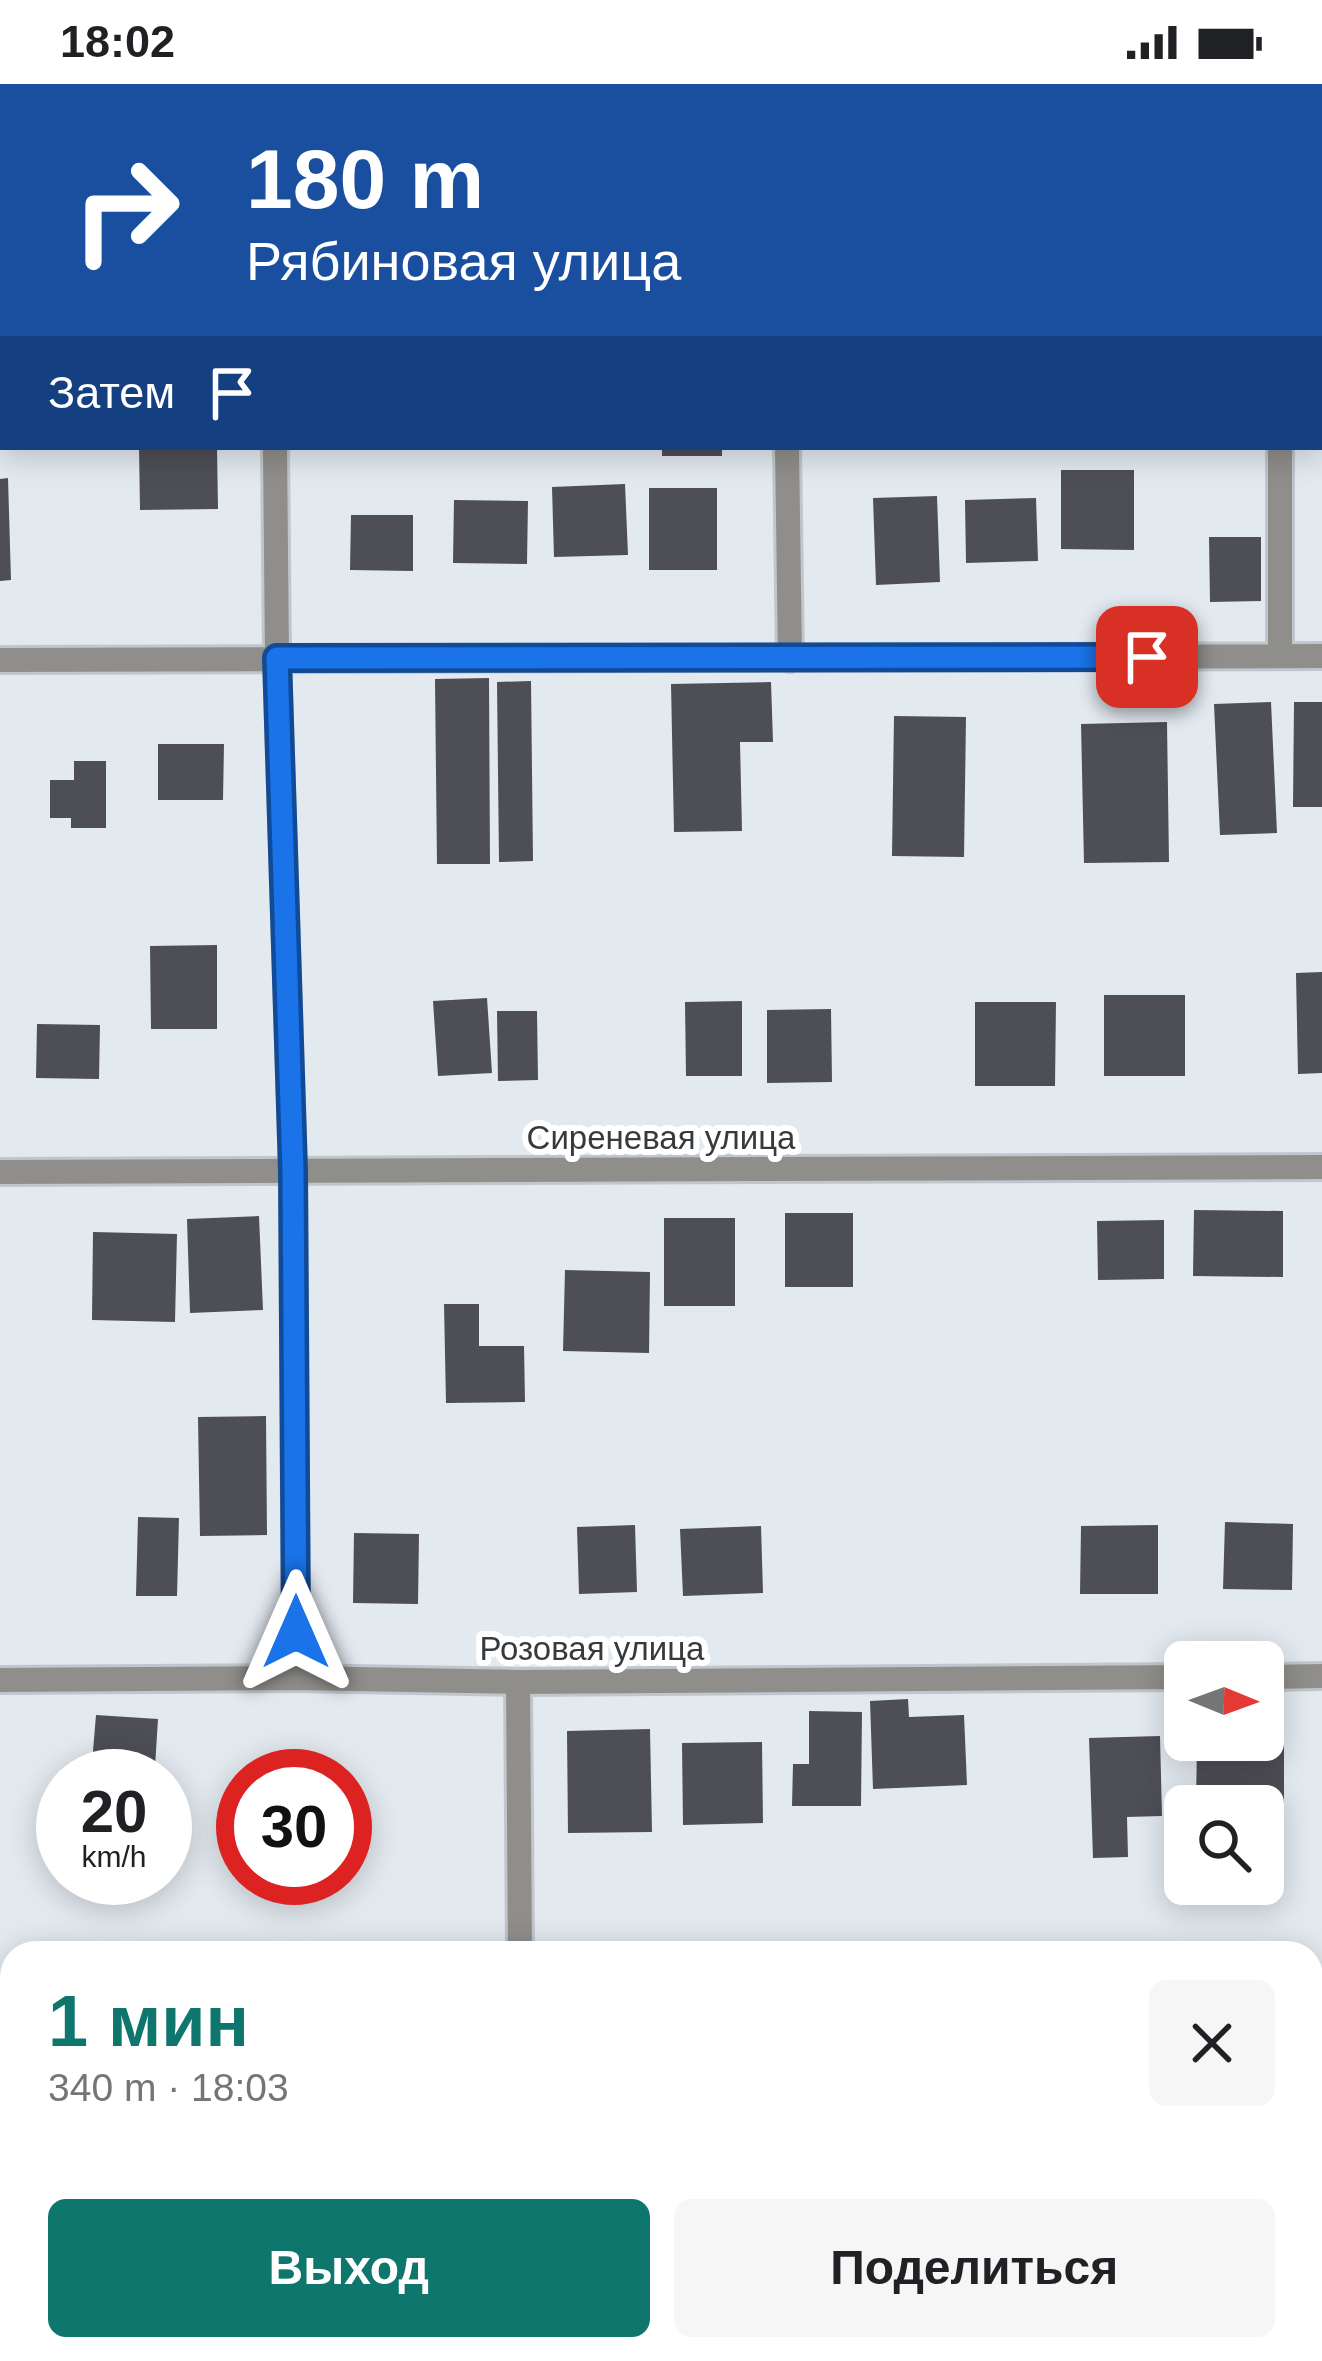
<!DOCTYPE html>
<html lang="ru">
<meta charset="utf-8">
<style>
:root{--surface:#fff;--page:#f6f6f6;--text:#202124;--muted:#757577;--accent:#0f766e}
body{margin:0;font-family:Arial,sans-serif;background:var(--page);color:var(--text);height:100vh;display:flex;flex-direction:column;font-size:45px;white-space:nowrap}
*{box-sizing:border-box;margin:0}
p{font-size:39px;color:var(--muted)}
.icon{flex:none;width:66px;height:66px;fill:none;stroke:currentColor;stroke-width:2;stroke-linecap:round;stroke-linejoin:round}
.map{position:relative;flex:1;overflow:hidden}
.details{position:absolute;left:0px;top:1857px;width:1323px;height:420px;display:flex;flex-direction:column;background:var(--surface);border-radius:36px 36px 0 0;box-shadow:0 6px 30px #0003}
.details>*{flex:none}
.guide{position:absolute;left:0px;top:0px;width:1323px;height:366px;box-shadow:0 6px 30px #0003;background:#1a4fa0;color:#fff;overflow:hidden}
.needle{width:78px;rotate:91deg}
.buttons{position:absolute;left:1164px;top:1557px;display:grid;gap:24px}
.buttons a{display:grid;place-items:center;width:120px;height:120px;border-radius:18px;background:var(--surface);box-shadow:0 6px 30px #0003;font-size:60px}
.speed{position:absolute;left:36px;top:1665px;display:flex;gap:24px;font-size:60px;font-weight:700;text-align:center}
.speed>*{display:grid;place-content:center;width:156px;height:156px;border-radius:50%;background:var(--surface);box-shadow:0 6px 30px #0003;line-height:1}
.speed small{font-size:30px;font-weight:400}
.speed .limit{border:18px solid #d22;background:#fff;color:#111}
.pin{position:absolute;display:grid;place-items:center;width:102px;height:102px;color:#fff;margin:-51px;border-radius:24px;box-shadow:0 6px 18px #0006}
.me{position:absolute;width:132px;margin:-66px;rotate:0deg;stroke-linejoin:round;filter:drop-shadow(0 0 9px #0008)}
.turn{display:flex;align-items:center;gap:42px;height:252px;padding:0 48px;font-size:54px}
.turn .icon{width:156px;height:156px;stroke-width:2.5}
.turn b{display:block;font-size:84px;line-height:102px}
.then{display:flex;align-items:center;height:114px;padding:0 48px;background:#0003;gap:24px;font-size:45px}
.round{display:grid;place-items:center;flex:none;width:126px;height:126px;border-radius:18px;background:var(--page)}
.head{display:flex;align-items:center;justify-content:space-between;height:204px;padding:0 48px}
h1{font-size:72px;font-weight:800;line-height:90px;color:var(--accent)}
.action{display:flex;gap:24px;margin-top:auto;padding:24px 48px}
.action a{flex:1;height:138px;border-radius:18px;background:var(--accent);color:#fff;font-size:48px;font-weight:800;line-height:138px;text-align:center}
.action a+a{background:var(--page);color:var(--text)}
.status{display:flex;justify-content:space-between;align-items:center;height:84px;padding:0 60px;background:var(--surface);direction:ltr}
.status svg{height:33px;fill:currentColor}
.map>svg:first-child{display:block}
.building{fill:#4e4e55}
.lines{fill:none;stroke-linecap:round;stroke-linejoin:round}
.minor-casing{stroke:#c0c6cb;stroke-width:30}
.minor{stroke:#8f8e8b;stroke-width:24}
.route-casing{stroke:#114b97;stroke-width:30}
.route{stroke:#1a73e8;stroke-width:21}
.labels{text-anchor:middle;stroke-width:12;stroke-linejoin:round;paint-order:stroke}
.street-label{font-size:33px;fill:#373a3c;stroke:#fff}
</style>
<div class="status"><b>18:02</b><svg viewBox="0 0 49 12"><path d="M0 12V9h3v3zM5 12V6h3v6zM10 12V3h3v9zM15 12V0h3v12zM26 1h20v11H26zM47 4h2v5h-2z"/></svg></div>
<div class="map">
<svg width="1322" height="2277" viewBox="0 0 1322 2277">
<rect width="100%" height="100%" fill="#e2e9ef"/>
<!-- building -->
<path class="building" d="M139,363H217L218,425L140,426Z
M662,363H722V372H662Z
M1061,386H1134V466L1061,465Z
M8,394L11,496L0,497V395Z
M625,400L628,471L554,473L552,403Z
M649,404H717V486H649Z
M937,412L940,498L876,501L873,414Z
M1036,414L1038,477L966,479L965,416Z
M454,416L528,417L527,480L453,479Z
M351,431H413V487L350,486Z
M1209,453H1261V517L1210,518Z
M489,594L490,780H437L435,595Z
M531,597L533,777L499,778L497,598Z
M771,598L773,658H740L742,747L674,748L671,600Z
M1271,618L1277,749L1220,751L1214,620Z
M1294,618H1322V723H1293Z
M894,632L966,633L964,773L892,772Z
M1167,638L1169,778L1084,779L1081,640Z
M158,660H224L223,716H158Z
M74,677H106V744H71V734H50V696H74Z
M217,861V945H151L150,862Z
M1322,888V989L1298,990L1296,889Z
M1104,911H1185V992H1104Z
M487,914L492,989L438,992L433,917Z
M742,917V992H686L685,918Z
M975,918H1056L1055,1002H975Z
M831,925L832,998L767,999V926Z
M497,927H537L538,996L498,997Z
M37,940L100,941L99,995L36,994Z
M1194,1126L1283,1127V1193L1193,1192Z
M785,1129H853V1203H785Z
M259,1132L263,1226L190,1229L187,1135Z
M664,1134H735V1222H664Z
M1164,1136V1195L1098,1196L1097,1137Z
M93,1148L177,1150L175,1238L92,1236Z
M565,1186L650,1188L649,1269L563,1267Z
M444,1220H479V1262H524L525,1318L446,1319Z
M266,1332L267,1451L200,1452L198,1333Z
M138,1433L179,1434L177,1512H136Z
M1225,1438L1293,1440L1292,1506L1223,1505Z
M635,1441L637,1508L579,1510L577,1443Z
M1158,1441V1510H1080L1081,1442Z
M761,1442L763,1509L683,1512L680,1445Z
M354,1449L419,1450L418,1520L353,1519Z
M908,1615L909,1633L964,1631L967,1701L873,1705L870,1617Z
M809,1627L862,1628L861,1722H792L793,1680H809Z
M96,1631L158,1635L155,1683L92,1679Z
M1263,1635H1284V1722H1196L1197,1656H1263Z
M650,1645L652,1748L568,1749L567,1647Z
M1160,1652L1162,1732L1127,1733L1128,1773L1093,1774L1089,1654Z
M762,1658L763,1739L683,1741L682,1659Z
M1311,1935H1322V2022H1313Z
M0,2247H12V2265H69L68,2277H0Z"/>
<g class="lines">
<defs>
<path id="minor" d="M273,0V3
M783,0V3
M1280,0V3
M275,363L277,574L293,1087L296,1594
M787,363L790,575
M1280,363V572
M0,576L1322,572
M0,1088L1322,1083
M1263,1593L1322,1592
M0,1596L296,1594L518,1598L1185,1593
M518,1598L520,1869
M1311,2099H1322
M0,2106H12
M521,2277V2265"/>
</defs>
<!-- minor casing -->
<use href="#minor" class="minor-casing"/>
<!-- minor -->
<use href="#minor" class="minor"/>
</g>
<g class="lines">
<defs>
<path id="route" d="M296,1548L293,1087L277,574L1147,573"/>
</defs>
<!-- route casing -->
<use href="#route" class="route-casing"/>
<!-- route -->
<use href="#route" class="route"/>
</g>
<g class="labels">
<!-- street labels -->
<g class="street-label">
<text x="661" y="1065">Сиреневая улица</text>
<text x="592" y="1576">Розовая улица</text>
</g>
</g>
</svg>
<div class="buttons">
<a><svg class="needle" viewBox="-14 -14 28 28"><path d="M0-13l5 13h-10z" fill="#e53935"/><path d="M0 13l5-13h-10z" fill="#757577"/></svg></a>
<a><svg class="icon" aria-label="search" viewBox="0 0 24 24"><circle cx="10" cy="10" r="6"/><path d="M15 15l6 6"/></svg></a>
</div>
<div class="speed"><div>20<small>km/h</small></div><div class="limit">30</div></div>
<div class="pin" style="left:1147px;top:573px;background:#d93025"><svg class="icon" aria-label="arrive" viewBox="0 0 24 24"><path d="M6 21V4h12l-3 4 3 4H6"/></svg></div>
<svg class="me" style="left:296px;top:1548px" viewBox="-20 -20 40 40"><path d="M0-17L14 15 0 8-14 15z" fill="#1a73e8" stroke="#fff" stroke-width="4"/></svg>
<div class="guide">
<div class="turn"><svg class="icon" aria-label="right" viewBox="0 0 24 24"><path d="M7 20v-9h11M14 6l5 5-5 5"/></svg><div><b>180 m</b>Рябиновая улица</div></div>
<div class="then">Затем<svg class="icon" aria-label="arrive" viewBox="0 0 24 24"><path d="M6 21V4h12l-3 4 3 4H6"/></svg></div>
</div>
<section class="details">
<div class="head"><div><h1>1 мин</h1><p>340 m · 18:03</p></div><a class="round"><svg class="icon" aria-label="close" viewBox="0 0 24 24"><path d="M6 6l12 12M18 6L6 18"/></svg></a></div>
<div class="action"><a>Выход</a><a>Поделиться</a></div>
</section>
</div>
